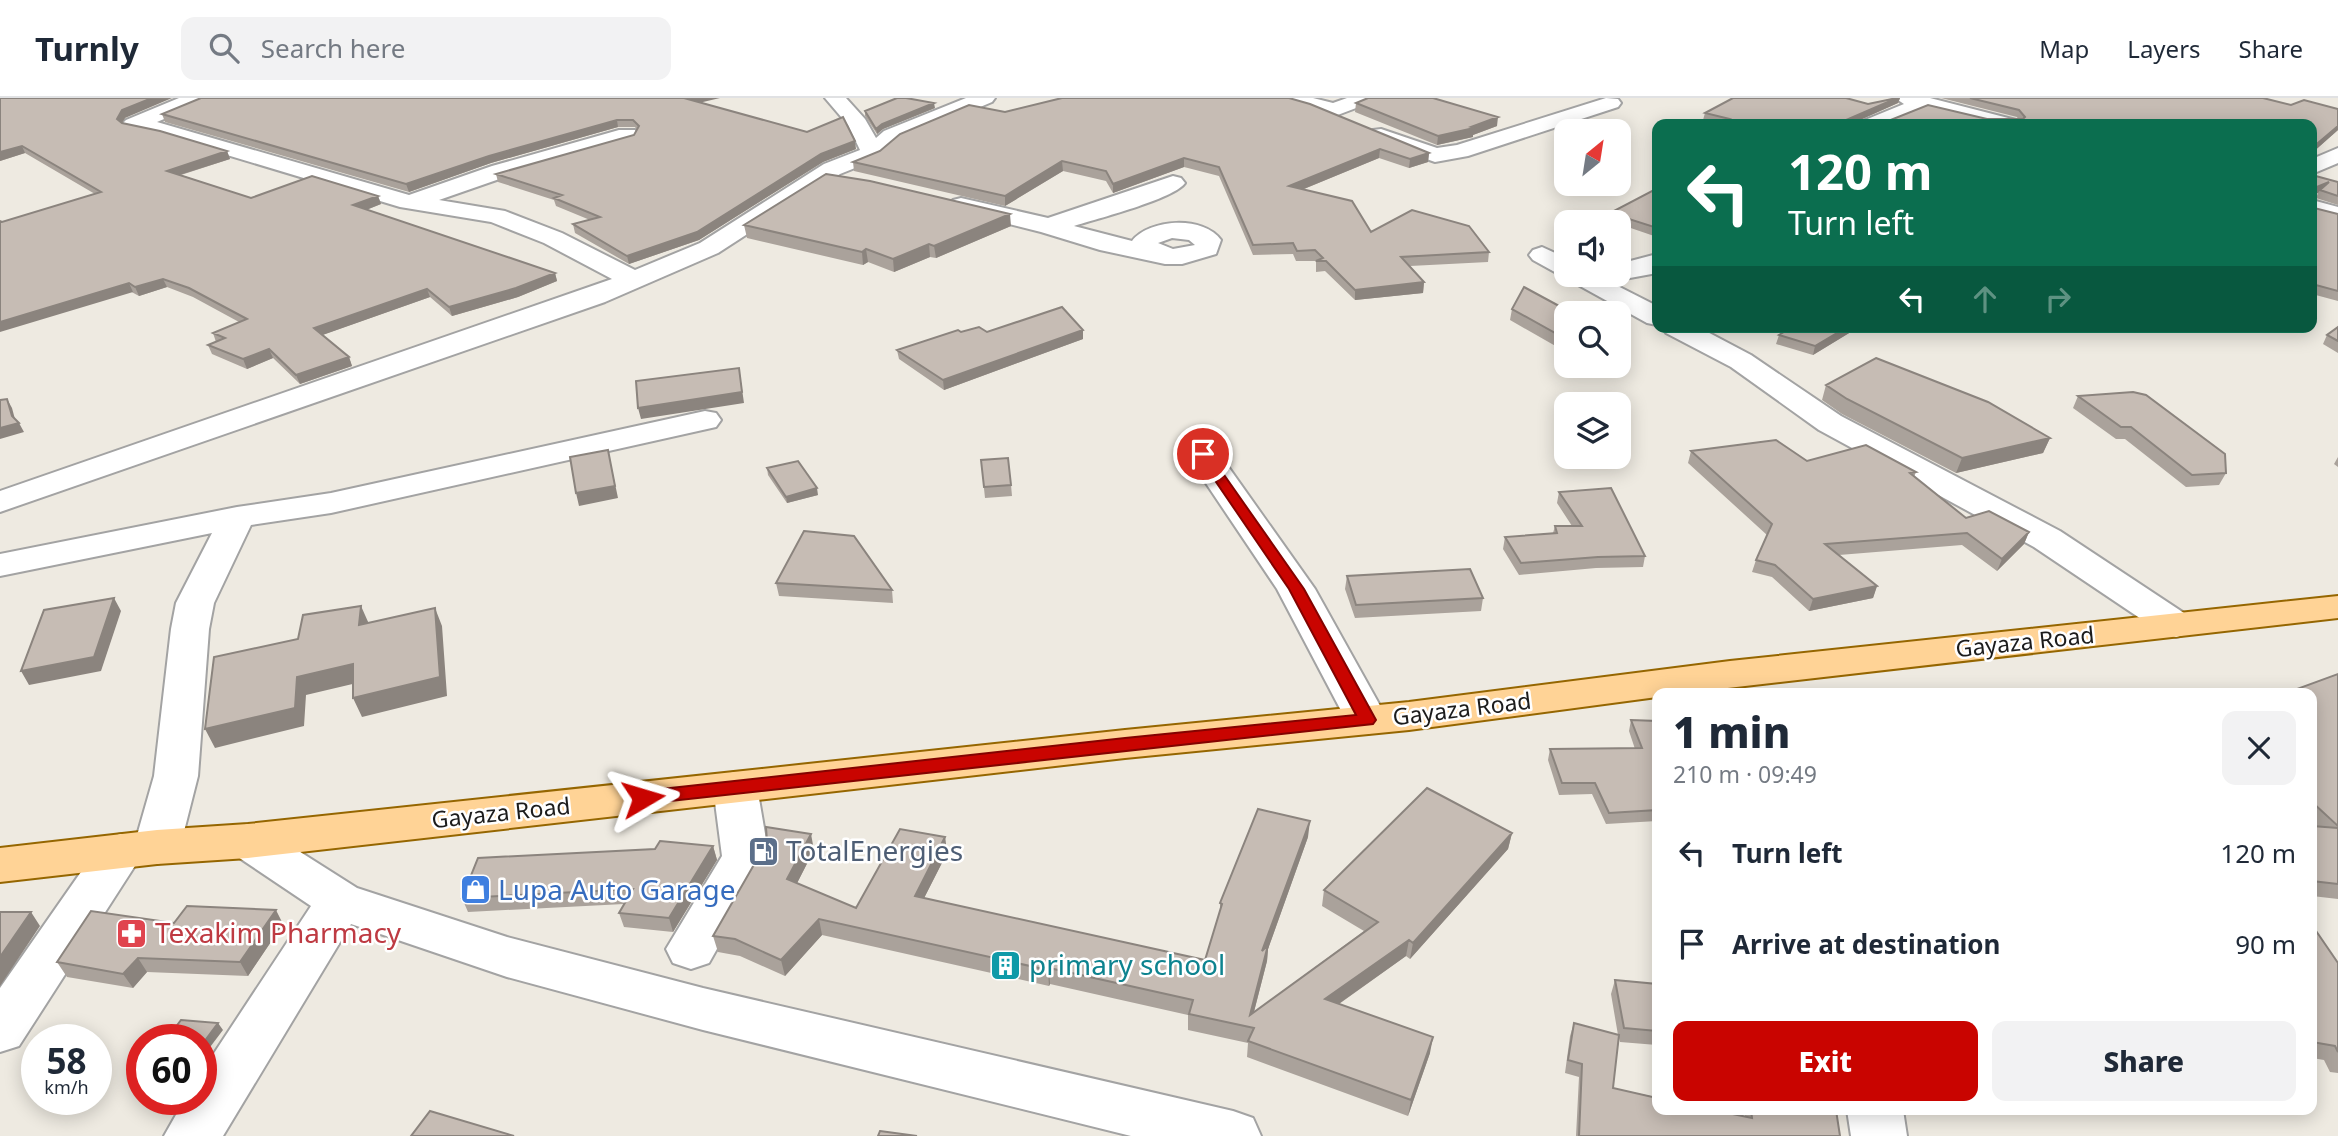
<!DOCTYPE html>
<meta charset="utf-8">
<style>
:root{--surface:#fff;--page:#f2f2f3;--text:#1f2937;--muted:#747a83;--line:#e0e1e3;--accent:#c90400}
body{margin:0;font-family:"Noto Sans",sans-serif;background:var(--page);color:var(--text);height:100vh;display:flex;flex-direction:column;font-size:26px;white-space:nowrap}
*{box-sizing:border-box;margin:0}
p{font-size:23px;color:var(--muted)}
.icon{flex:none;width:38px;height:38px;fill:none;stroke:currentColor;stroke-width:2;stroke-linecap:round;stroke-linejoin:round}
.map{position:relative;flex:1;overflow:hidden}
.side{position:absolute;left:1652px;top:590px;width:665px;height:427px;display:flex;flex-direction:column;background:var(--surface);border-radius:14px;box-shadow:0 4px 18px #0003}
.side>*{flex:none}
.banner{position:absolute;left:1652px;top:21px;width:665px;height:214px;border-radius:14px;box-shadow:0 4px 18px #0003;background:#0b6e4f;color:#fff;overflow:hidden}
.needle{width:46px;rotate:30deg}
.controls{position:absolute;left:1554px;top:21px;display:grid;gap:14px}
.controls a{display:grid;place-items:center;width:77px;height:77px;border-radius:14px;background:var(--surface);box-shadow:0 4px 18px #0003;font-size:35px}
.speed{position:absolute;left:21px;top:926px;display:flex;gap:14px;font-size:35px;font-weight:700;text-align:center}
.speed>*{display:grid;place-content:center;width:91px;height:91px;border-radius:50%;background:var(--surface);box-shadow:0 4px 18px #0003;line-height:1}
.speed small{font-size:18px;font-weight:400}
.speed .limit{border:10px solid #d22;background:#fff;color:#111}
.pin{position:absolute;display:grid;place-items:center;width:60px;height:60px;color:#fff;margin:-30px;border:4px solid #fff;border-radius:50%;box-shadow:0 2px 7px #0007}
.me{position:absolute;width:77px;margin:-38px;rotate:83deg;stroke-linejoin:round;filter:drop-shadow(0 0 5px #0008)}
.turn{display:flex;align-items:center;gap:24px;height:147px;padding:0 21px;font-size:32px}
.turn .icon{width:91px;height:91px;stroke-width:2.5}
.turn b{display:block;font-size:49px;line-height:60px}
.lanes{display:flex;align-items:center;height:66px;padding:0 21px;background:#0003;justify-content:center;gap:35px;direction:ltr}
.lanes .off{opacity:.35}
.round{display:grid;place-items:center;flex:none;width:74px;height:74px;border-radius:14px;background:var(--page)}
.summary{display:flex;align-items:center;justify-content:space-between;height:119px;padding:0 21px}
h1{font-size:42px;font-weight:800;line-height:52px}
.cta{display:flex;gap:14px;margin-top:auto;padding:14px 21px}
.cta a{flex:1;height:80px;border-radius:14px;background:var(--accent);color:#fff;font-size:28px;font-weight:800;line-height:80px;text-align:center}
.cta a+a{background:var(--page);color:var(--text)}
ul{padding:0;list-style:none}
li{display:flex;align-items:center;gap:21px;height:91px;padding:0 21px}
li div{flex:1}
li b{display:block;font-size:26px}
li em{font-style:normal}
header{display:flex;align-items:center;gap:42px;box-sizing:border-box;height:98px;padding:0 35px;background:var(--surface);border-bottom:2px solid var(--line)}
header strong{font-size:33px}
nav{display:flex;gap:38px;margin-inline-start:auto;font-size:24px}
.search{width:490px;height:63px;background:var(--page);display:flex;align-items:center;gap:18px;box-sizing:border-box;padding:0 24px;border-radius:14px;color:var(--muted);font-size:26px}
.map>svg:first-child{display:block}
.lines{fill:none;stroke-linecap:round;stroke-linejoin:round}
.minor-casing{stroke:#a3a3a3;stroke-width:4}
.major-casing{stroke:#956600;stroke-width:4}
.minor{fill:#fff;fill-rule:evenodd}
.major{fill:#ffd396;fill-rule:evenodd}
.wall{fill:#aaa29b}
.shaded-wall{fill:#8b847e}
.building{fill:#c6bcb4;stroke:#8b847e;stroke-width:2}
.route{fill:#c90400;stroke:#830300;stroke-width:2}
.labels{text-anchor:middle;stroke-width:5;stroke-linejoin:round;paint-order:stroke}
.street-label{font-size:23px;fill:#1c1c1c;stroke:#fff}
.near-service-label{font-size:28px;fill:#4e5e75;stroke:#fff;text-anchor:start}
.near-shop-label{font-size:28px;fill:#366cbe;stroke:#fff;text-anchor:start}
.near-health-label{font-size:28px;fill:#be3a42;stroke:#fff;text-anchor:start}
.near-culture-label{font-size:28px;fill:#0d838f;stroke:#fff;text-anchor:start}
</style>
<header>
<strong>Turnly</strong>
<div class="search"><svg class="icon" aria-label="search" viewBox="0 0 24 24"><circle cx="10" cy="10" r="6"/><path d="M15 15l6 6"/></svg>Search here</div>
<nav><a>Map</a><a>Layers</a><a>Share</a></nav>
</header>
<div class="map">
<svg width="2338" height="1038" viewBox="0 0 2338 1038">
<rect width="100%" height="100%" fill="#eeeae1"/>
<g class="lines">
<defs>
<path id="minor" d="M179,0H207L204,4L157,24L409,97L492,68L619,32H635L638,37L635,42L508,78L439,102L505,113L562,135L635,172L700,145L824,66L860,52L848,27L825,0H846L865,21L876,40L884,33L966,0H995L992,4L900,43L880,60L840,76L718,155L605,204L0,414V393L612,181L544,145L491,124L400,109L164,38L126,30L122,26L126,22Z
M1279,0H1313L1333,5L1347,0H1375L1372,4L1335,18L1282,4Z
M1606,0L1618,1L1621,5L1618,9L1468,58L1435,64L1373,42L1370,37L1373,32L1381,31L1437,50L1457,47Z
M1895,0H1930L2016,22L2020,26H1985L1926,11L1890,26H1862L1865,22L1904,6Z
M2338,50V65L2312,76V61Z
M1173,78L1181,80L1185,85C1174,101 1096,121 1074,128L1132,143C1149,121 1203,117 1221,142L1216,156L1182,166H1165L1100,152L1041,134L953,112L949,107L953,102L961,100L1048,120ZM1172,140L1189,142L1195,147L1173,151L1158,145Z
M2312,102L2338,109V123L2312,116Z
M1542,149L1566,160V177H1596L1657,208V227L1647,225L1533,162L1529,157L1533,152Z
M1657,156V175L1619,182L1608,177H1619V166Z
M1662,229H1698L1751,257L1841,318L2060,433L2190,519L2195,527L2190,535L2176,539L2162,535L2034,449L1819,332L1731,269L1666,235Z
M705,313L716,315L721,322L716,329L331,415L251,427L214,505L209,531L198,678L180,749L173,761L157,766L140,760L19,948L0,954V890L104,741L121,736L136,741L154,678L171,531L176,505L212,435L0,478V456L237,409L331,395Z
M1203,347L1215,350L1315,491L1388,622L1382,632L1367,636L1352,632L1346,622L1277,491L1187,357L1191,350Z
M735,674L751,678L757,689L769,759L709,865L691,871L673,865L666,851L722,758L713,689L719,678Z
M248,726L264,731L357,790L507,839L703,890L1233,1013L1253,1020L1261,1038H1131L703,932L507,879L351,826L223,1038H164L185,1001H201V975L311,808L232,755L225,743L232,731Z
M1847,1012H1903L1907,1038H1851Z"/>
<path id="major" d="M2338,498V520L1684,595H1657V599L1409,632L1125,660L248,760L157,766L0,784V750L157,732L248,726L1125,632L1409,604L1730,563Z"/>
</defs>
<!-- minor casing -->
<use href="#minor" class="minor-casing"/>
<!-- major casing -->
<use href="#major" class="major-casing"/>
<!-- minor -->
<use href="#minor" class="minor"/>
<!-- major -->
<use href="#major" class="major"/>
</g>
<!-- wall -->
<path class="wall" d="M0,0L125,20L122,25L227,53L230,61L181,77L251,100L378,98L381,106L366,112L555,175L557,183L518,199L452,218L430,199L322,237L349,259L352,268L300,286L273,260L247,271L212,256L208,247L216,244L213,235L239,224L193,199L167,189L139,198L2,124L95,96L25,55L0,63Z
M1894,0H1900L1898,5L1851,26H1719L1703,22L1705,15L1868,6Z
M1941,0H2263L2338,32L2312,55V26H1892L1893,21H2018L2017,19Z
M699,5L856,51L823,64L699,142L629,166L575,135L573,126L590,122L556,108L554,102L498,84L496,76L634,37L637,32L635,29H618L491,65L409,94L165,24L162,16Z
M1356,5L1497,28L1473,37V39L1437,47L1355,14Z
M935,10L883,31L877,36L865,18V13Z
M1005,14L1429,55L1428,64L1409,70L1379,60L1304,91L1371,134L1489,154L1488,164L1410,168L1424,184L1423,195L1355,202L1325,173L1316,174V164L1315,163H1296L1293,156L1253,157L1219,78L1184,69L1113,95L1106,83L1063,73L1005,108L854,73L853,64Z
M2312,77L2338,84V107L2316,100L2318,95Z
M1657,94V139L1619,126V124L1608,123L1610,115Z
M2312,99L2314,110L2338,116V203L2312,196Z
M744,127L1011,128L936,160L930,159L894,174L868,164L863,167L747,140Z
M1512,211L1566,215V254L1510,222Z
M1859,229L1813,257L1776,246L1779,237Z
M2338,229V255L2323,246L2327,237Z
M1083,232V241L944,292L899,261L897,252L961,234Z
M1826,287L2050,340L2043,355L1956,375L1842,316L1822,302Z
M2078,298L2226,375L2219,387L2186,389L2125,341H2116L2073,310Z
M1691,353L1916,374L1914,379L1966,420L2029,434L2024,446L1997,473L1962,447L1839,457L1877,488L1873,500L1809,513L1772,479L1752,474L1756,462L1767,437L1688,365Z
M2338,359V369L2334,366Z
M981,362L1011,387L1012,398L985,400Z
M767,370L818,397L787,405L768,377Z
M1559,394L1645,458L1643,469L1596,470L1519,477L1503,451L1505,439L1553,435L1555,428H1572L1557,405Z
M1347,478L1483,500L1481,513L1355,520L1345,491Z
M776,485L892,492L893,505L779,498Z
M2338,576V801L2312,798V728H2314L2312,726V595Z
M1631,622L1657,623V723L1606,726L1592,696L1559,697L1548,662L1550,651H1635L1629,633Z
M1512,735L1508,751L1410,861L1406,858L1339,906L1430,955L1408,1018L1247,959L1248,945L1188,932V917L1050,886L1049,888L822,837L785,878L740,858L718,854L713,838L814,752L797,785L856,810L945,739L947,755L924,800L1205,862L1220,814V805L1308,739L1268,851L1267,863L1254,914L1364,833L1322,808L1324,792Z
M713,748L717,762L673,834L624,829L619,815L624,806L468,814L462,800Z
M174,825L283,826L248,878L147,874L133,890L67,879L57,864Z
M2312,827L2338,865V975L2330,974L2324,962L2312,960Z
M1615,882L1657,886V947L1620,944L1619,940L1613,990L1745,1018L1744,1012H1836L1840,1038H1576L1579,979L1565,975L1570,938L1574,925L1618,937L1611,896Z"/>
<!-- shaded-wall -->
<path class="shaded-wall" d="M152,0H172L125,20L120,28L117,21L122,12Z
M686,0H720L686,8Z
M1897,0H1900L1898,5L1851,26H1837Z
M934,5L935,10L883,31L877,36L876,31L882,26Z
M1498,19L1497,28L1473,37V39L1437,47L1438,38L1471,29Z
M617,22L618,29L491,65L409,94L406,86L489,58Z
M2338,28V32L2312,55V50Z
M855,43L856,51L823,64L699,142L629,166L627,158L821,56Z
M22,48L25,55L0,63V54Z
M1380,51L1379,60L1289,97V88Z
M227,53L230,61L170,80L167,73Z
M1429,55L1428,64L1409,70L1410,61Z
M1184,60V69L1113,95V86Z
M1062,63L1063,73L1005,108V98Z
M2329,84L2320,92L2318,95L2312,98V91Z
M378,98L381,106L356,116L353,107Z
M1010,116L1011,128L936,160L934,148Z
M929,146L930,159L894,174L893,161Z
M866,151L868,164L863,167L862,154Z
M555,175L557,183L518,199L452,218L449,209Z
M163,181L167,189L139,198L135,189Z
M1424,184L1423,195L1355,202V192Z
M129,185L133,194L0,234V224Z
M427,191L430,199L317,239L314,230Z
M1847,229H1859L1813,257L1815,248Z
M1083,232V241L944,292L943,282Z
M269,251L273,260L247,271L243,261Z
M349,259L352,268L300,286L296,277Z
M739,270L744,305L641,321L638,310Z
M7,301L12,310L16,325H19L24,334L0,341V330L12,318Z
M2050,340L2043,355L1956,375L1962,360Z
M608,352L618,400L579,408L576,395Z
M817,390L818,397L787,405L786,399Z
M2029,434L2024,446L1997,473L2002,461Z
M1877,488L1873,500L1809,513L1813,501Z
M114,500L121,513L101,573L29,587L21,573Z
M361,508L369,526L359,527Z
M435,510L442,528L447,598L362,619L353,600Z
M353,566L361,584L306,597L304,628L215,650L205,631L297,579Z
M1310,723L1308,739L1268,851L1267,863L1250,929V917L1262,853Z
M1512,735L1508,751L1410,861L1413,845Z
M811,736L814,752L791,797L787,781Z
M945,739L947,755L917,814L915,798Z
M713,748L717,762L673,834L669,820Z
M276,812L283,826L248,878L240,864Z
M31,814L40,828L0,888V859Z
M819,821L822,837L785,878L781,862Z
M1409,842L1406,858L1323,917L1325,901Z
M138,860L147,874L133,890L123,876Z
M1049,870L1050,886L1049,888L1048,872Z
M218,925L223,932L201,961V948Z
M1433,939L1430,955L1408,1018L1411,1002Z"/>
<!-- building -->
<path class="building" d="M0,0H152L122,12L117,21L122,25L160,33L227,53L167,73L251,100L312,78L378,98L353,107L555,175L516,190L449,209L427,191L314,230L349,259L296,277L269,251L243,261L208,247L225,240L213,235L247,221L189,190L163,181L135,189L129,185L0,224V123L2,124L101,94L22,48L0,54Z
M201,0H686H684L807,34L843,19L855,43L821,56L697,134L627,158L573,126L600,119L554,100L562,97L496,76L634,37L639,28L633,22H617L489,58L406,86L162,16Z
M897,0H906L934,5L882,26L876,31L865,13Z
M1062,0H1289L1310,6L1429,55L1410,61L1380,51L1289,88L1352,103L1371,134L1412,112L1469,128L1489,154L1401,159L1424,184L1355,192L1326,163H1316L1323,160L1315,152L1297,153L1293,145L1253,147L1219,69L1184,60L1113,86L1106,73L1062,63L1005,98L853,64L880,53L900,36L969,7L1005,14Z
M1368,0H1433L1498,19L1471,29L1474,30L1438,38L1356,5Z
M1733,0H1846L1868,6L1897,0L1837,26H1725L1730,21L1705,15Z
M1970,0H2263L2291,7L2304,2L2338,11V28L2312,50V26H1914L1893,21L1928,7L1987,21H2023L2025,19L2019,12Z
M826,76L870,83L1010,116L934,148L929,146L893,161L866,151L862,154L744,127Z
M2312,77L2338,84V98L2320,92L2329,84L2312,91Z
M1652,93L1657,94V130L1610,115Z
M2313,98L2314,110L2338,116V193L2312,186V99Z
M1524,189L1572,215H1566V241L1512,211Z
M1062,209L1083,232L943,282L897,252L958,232L961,234L979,229L987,234Z
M1792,229H1847L1815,248L1779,237Z
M2338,229V243L2327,237Z
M1876,260L1988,304L2050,340L1962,360L1847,301L1826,287Z
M739,270L742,294L638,310L636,283Z
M2133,294L2146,297L2225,356L2226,375L2192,377L2131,329H2121L2078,298Z
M7,301L12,318L19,325L0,330V302Z
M1776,342L1807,363L1866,347L1916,374L1910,375L1966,420L1989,413L2029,434L2002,461L1967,435L1825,446L1877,488L1813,501L1775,467L1756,462L1772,426L1691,353Z
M608,352L615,388L576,395L570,359Z
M1008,360L1011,387L984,389L981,362Z
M798,363L817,390L786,399L767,370Z
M1611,390L1645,458L1598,459L1521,465L1505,439L1557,435L1555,428H1582L1559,394Z
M804,433L854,438L892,492L776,485Z
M1470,471L1483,500L1356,507L1347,478Z
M114,500L94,559L21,573L44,512Z
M361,508L359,527L435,510L440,579L353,600V566L297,579L295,610L205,631L214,559L298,541L303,517Z
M2338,576V728L2312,704V595H2286Z
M1631,622L1657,623V712L1609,715L1595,685H1562L1550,651L1642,650Z
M1427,690L1512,735L1413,845L1409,842L1325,901L1433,939L1411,1002L1248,943L1254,930L1189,916L1193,902L1049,870L1048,872L819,821L781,862L735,841L713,838L767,744L766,729L811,736L787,781L856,810L900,731L945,739L915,798L1205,862L1222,806L1220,805L1258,711L1310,723L1262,853L1268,847L1250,917L1378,824L1324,792Z
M2312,728L2338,730V786L2312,783Z
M660,743L713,748L669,820L619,815L633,791L462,800L478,760L655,751Z
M187,808L276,812L240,864L138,860L123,876L57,864L91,813L174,825Z
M0,814H31L0,859Z
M2312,827L2338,865V954L2335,948L2312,944Z
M1615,882L1657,886V933L1624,930Z
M181,922L218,925L201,948V942H166Z
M1574,925L1619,937L1613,990L1657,1000V1012H1713L1752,1020L1751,1012H1836L1840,1038H1579L1582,966L1568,962Z
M430,1013L514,1038H411Z
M880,1033L917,1038H878Z"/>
<!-- route -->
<path class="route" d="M1203,352L1208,354L1304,491L1376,622L1373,626L643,706L637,704L634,700L637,695L643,693L1125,640L1356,617L1289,491L1197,356Z"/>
<!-- icons -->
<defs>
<symbol id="fuel-square" viewBox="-11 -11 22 22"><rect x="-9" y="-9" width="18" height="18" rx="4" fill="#5c6f8a" stroke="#fff"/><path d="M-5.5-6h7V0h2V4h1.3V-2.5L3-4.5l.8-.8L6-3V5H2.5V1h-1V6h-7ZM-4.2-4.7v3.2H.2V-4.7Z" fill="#fff"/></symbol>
<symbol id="shop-square" viewBox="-11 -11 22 22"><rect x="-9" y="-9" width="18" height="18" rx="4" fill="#3f7fe0" stroke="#fff"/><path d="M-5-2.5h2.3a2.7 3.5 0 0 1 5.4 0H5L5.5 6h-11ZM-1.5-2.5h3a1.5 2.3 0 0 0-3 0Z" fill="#fff"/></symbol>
<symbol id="pharmacy-square" viewBox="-11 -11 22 22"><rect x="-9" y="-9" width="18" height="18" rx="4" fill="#e0444e" stroke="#fff"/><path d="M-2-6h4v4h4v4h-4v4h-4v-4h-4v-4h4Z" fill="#fff"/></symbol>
<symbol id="building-square" viewBox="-11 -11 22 22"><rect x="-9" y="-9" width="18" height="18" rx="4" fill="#0f9aa8" stroke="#fff"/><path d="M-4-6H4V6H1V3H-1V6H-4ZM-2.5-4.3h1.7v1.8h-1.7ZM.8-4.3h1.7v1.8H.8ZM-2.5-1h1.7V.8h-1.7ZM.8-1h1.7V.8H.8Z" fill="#fff"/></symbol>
</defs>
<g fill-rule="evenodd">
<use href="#fuel-square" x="746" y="736" width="35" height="35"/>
<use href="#shop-square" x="458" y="774" width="35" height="35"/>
<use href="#pharmacy-square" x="114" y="818" width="35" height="35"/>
<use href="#building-square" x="988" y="850" width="35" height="35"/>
</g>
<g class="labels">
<!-- street labels -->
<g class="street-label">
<text transform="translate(2025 544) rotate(-6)" y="8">Gayaza Road</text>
<text transform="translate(1462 611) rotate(-7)" y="8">Gayaza Road</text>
<text transform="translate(501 715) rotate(-6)" y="8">Gayaza Road</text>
</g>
<!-- near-service labels -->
<g class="near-service-label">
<text x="786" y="763">TotalEnergies</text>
</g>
<!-- near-shop labels -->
<g class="near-shop-label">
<text x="498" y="802">Lupa Auto Garage</text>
</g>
<!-- near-health labels -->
<g class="near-health-label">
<text x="155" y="845">Texakim Pharmacy</text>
</g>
<!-- near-culture labels -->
<g class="near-culture-label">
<text x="1029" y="877">primary school</text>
</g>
</g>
</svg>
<div class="controls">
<a><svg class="needle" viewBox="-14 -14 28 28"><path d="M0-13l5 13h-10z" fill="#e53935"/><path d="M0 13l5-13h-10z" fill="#747a83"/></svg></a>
<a><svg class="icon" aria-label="sound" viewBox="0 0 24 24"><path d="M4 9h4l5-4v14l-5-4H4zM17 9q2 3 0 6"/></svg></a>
<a><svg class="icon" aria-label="search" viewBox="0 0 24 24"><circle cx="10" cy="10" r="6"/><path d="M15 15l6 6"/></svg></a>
<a><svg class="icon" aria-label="layers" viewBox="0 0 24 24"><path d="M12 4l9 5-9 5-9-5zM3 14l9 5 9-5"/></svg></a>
</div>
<div class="speed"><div>58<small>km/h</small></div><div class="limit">60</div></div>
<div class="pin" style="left:1203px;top:356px;background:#d93025"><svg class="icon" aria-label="arrive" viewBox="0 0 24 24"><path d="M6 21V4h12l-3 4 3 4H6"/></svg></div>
<svg class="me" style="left:643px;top:700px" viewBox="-20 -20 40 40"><path d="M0-17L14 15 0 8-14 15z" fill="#c90400" stroke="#fff" stroke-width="4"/></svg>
<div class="banner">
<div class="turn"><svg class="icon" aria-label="left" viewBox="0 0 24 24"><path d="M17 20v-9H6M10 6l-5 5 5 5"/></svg><div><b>120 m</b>Turn left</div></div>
<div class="lanes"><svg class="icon" aria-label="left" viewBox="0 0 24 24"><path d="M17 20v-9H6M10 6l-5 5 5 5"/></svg><svg class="icon off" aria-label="ahead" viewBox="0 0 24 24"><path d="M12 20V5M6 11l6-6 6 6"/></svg><svg class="icon off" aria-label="right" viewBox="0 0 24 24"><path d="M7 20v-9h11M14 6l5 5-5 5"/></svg></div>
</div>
<section class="side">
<div class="summary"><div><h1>1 min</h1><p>210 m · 09:49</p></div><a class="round"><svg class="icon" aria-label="close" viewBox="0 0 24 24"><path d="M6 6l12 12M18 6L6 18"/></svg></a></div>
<ul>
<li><svg class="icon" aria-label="left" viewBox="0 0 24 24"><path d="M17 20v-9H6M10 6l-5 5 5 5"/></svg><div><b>Turn left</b></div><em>120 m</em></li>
<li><svg class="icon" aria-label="arrive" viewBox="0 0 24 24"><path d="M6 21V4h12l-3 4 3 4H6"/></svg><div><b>Arrive at destination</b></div><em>90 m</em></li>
</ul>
<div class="cta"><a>Exit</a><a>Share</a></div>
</section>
</div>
